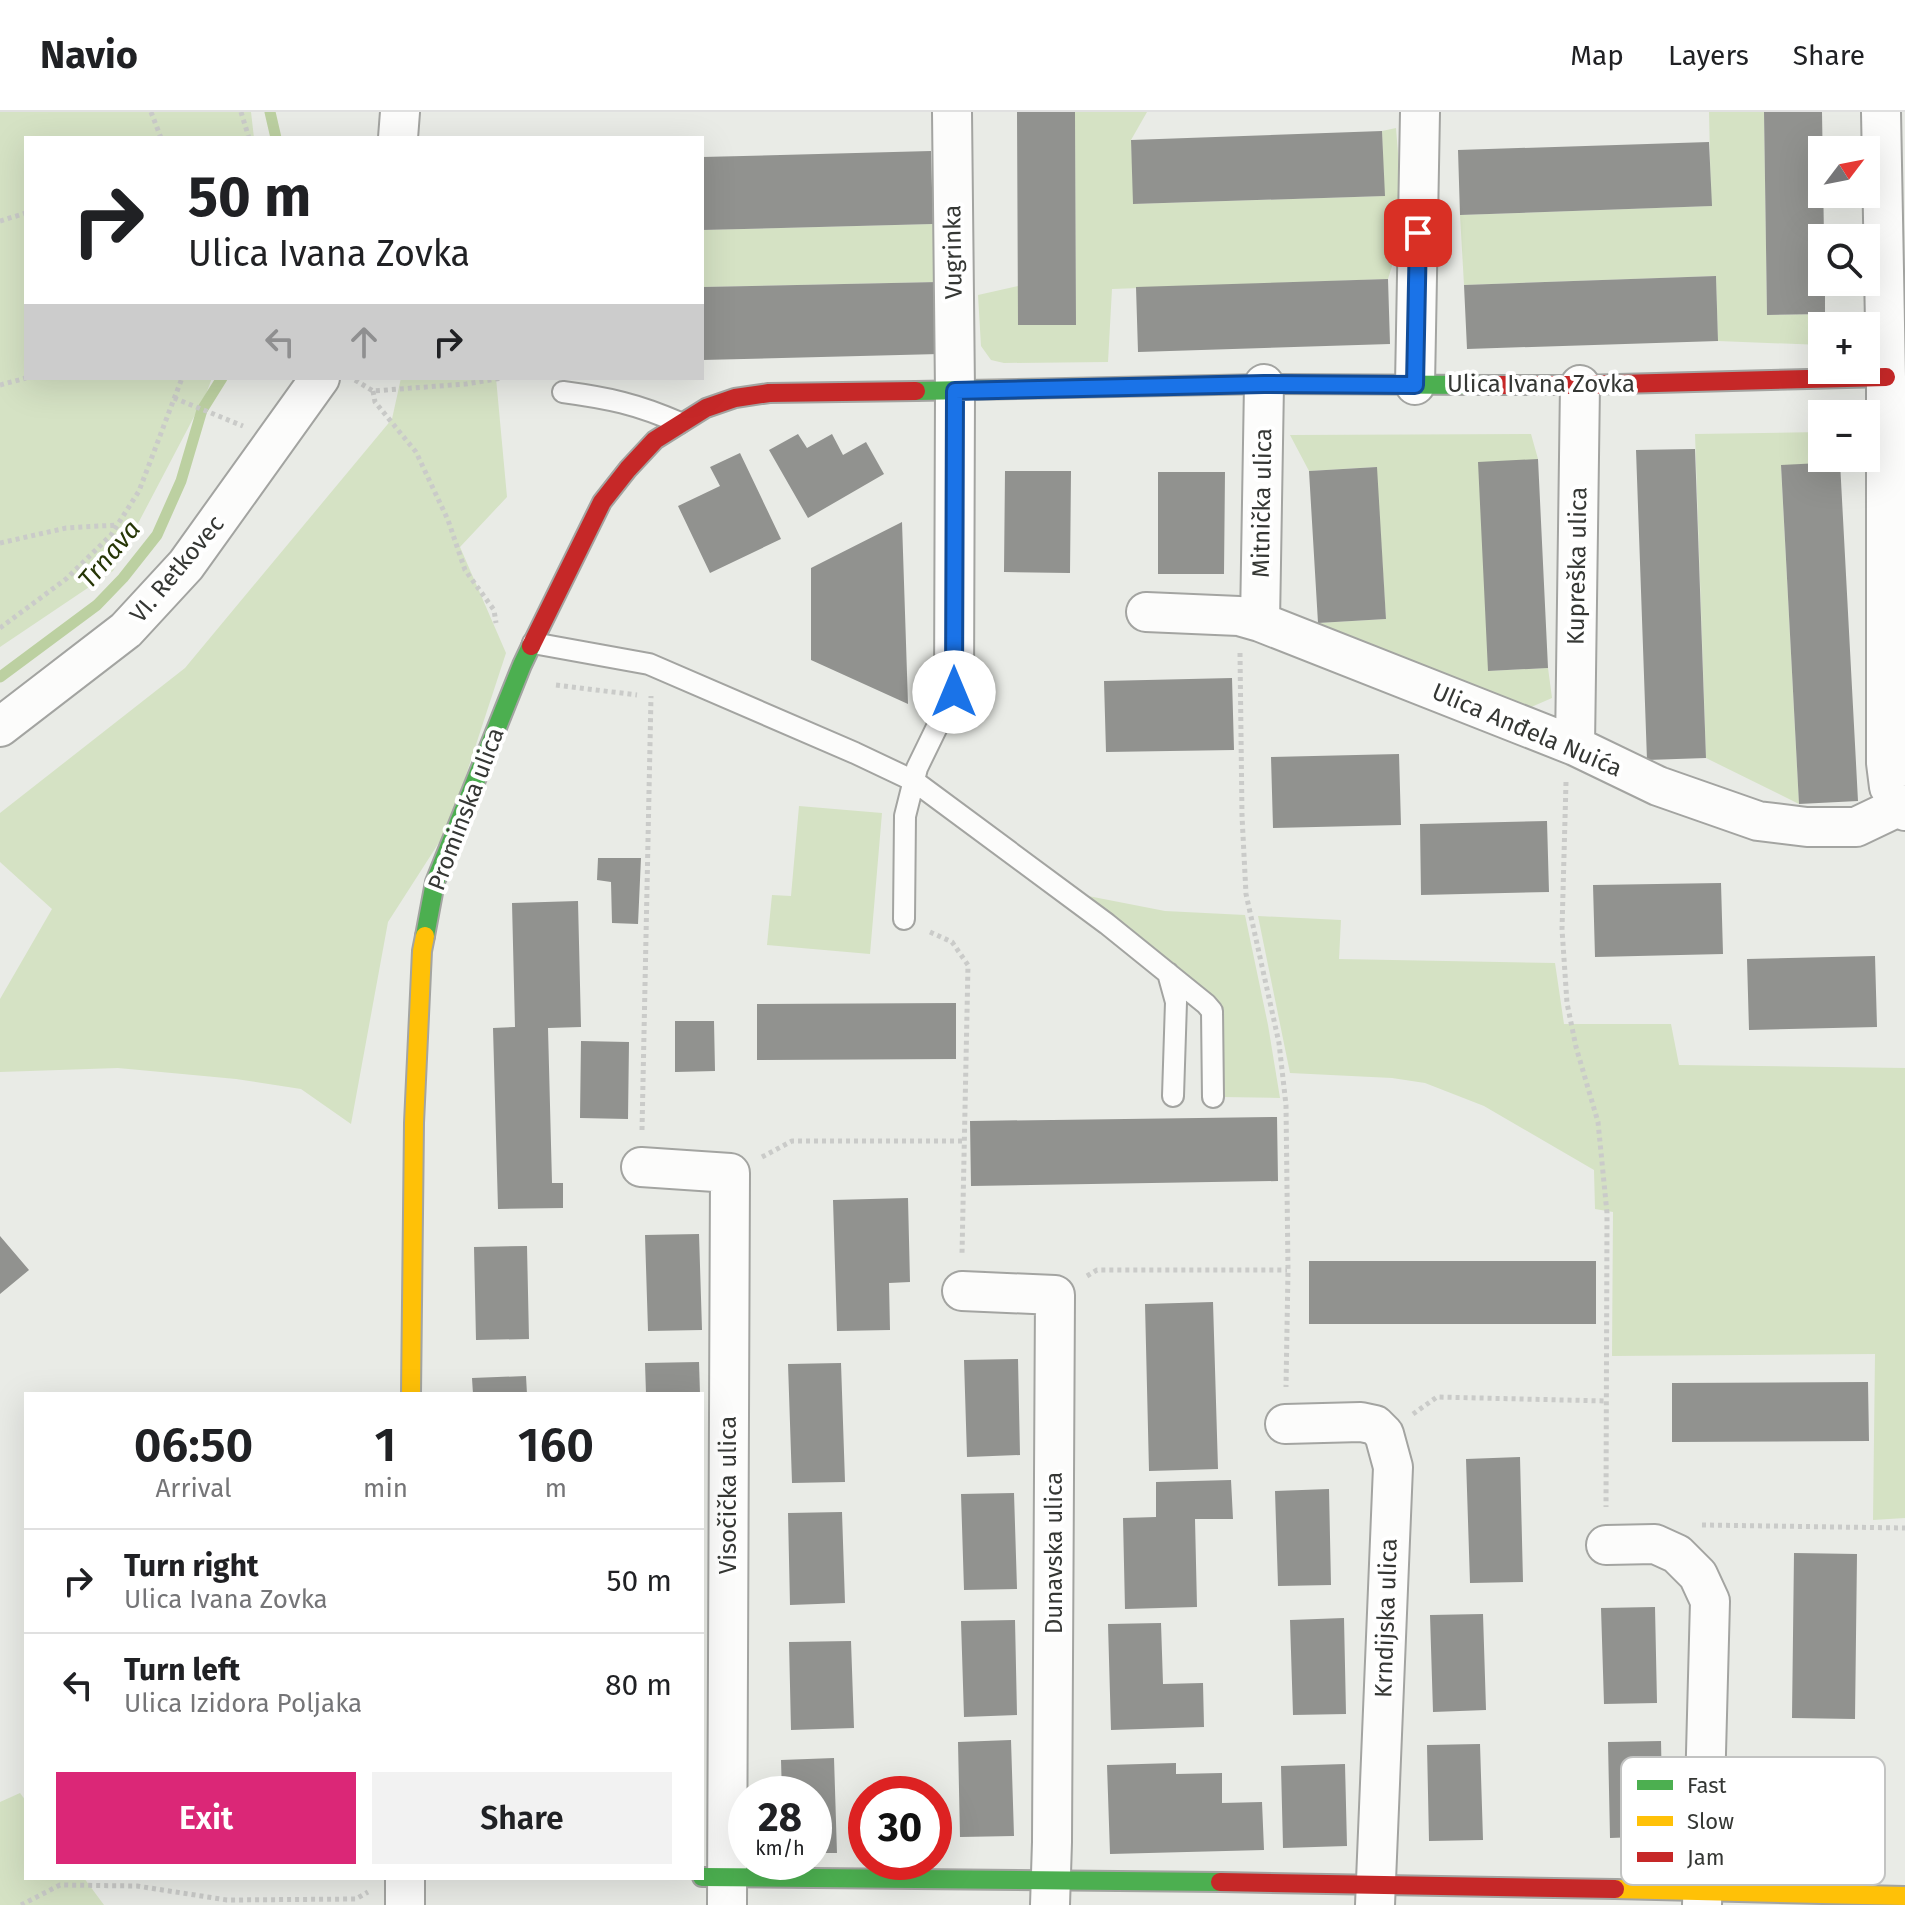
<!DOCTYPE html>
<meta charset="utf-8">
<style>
:root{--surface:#fff;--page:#f2f2f2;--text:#202124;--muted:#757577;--line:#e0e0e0;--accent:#db2777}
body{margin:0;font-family:"Fira Sans",sans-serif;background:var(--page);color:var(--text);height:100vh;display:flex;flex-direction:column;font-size:30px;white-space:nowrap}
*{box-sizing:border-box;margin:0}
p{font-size:26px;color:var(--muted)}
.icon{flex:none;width:44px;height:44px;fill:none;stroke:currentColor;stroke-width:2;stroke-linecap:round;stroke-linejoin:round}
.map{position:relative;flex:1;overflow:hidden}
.sheet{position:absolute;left:24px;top:1280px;width:680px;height:488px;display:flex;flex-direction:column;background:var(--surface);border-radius:0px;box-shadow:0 8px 32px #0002}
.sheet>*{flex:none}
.guide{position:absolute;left:24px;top:24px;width:680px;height:244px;border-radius:0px;box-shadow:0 8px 32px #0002;background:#fff;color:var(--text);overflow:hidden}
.needle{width:52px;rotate:58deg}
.fabs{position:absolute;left:1808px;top:24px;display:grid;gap:16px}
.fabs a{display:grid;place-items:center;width:72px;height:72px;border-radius:0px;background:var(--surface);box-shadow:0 8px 32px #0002;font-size:40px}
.speed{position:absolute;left:728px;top:1664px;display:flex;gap:16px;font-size:40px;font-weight:700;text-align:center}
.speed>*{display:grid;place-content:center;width:104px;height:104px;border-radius:50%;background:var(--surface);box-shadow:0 8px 32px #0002;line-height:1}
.speed small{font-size:20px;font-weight:400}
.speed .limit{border:12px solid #d22;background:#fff;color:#111}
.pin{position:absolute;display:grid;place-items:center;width:68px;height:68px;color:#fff;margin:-34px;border-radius:16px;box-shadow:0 4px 12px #0006}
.me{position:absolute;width:88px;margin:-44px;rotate:0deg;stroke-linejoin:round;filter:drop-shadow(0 0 6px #0008)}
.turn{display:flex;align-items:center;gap:28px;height:168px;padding:0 32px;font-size:36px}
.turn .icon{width:104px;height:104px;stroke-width:2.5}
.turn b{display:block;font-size:56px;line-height:68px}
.lanes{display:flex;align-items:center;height:76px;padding:0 32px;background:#0003;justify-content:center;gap:40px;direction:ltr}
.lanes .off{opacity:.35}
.eta{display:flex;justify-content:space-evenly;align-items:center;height:136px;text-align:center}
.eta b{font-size:48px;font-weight:600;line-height:56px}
.action{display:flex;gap:16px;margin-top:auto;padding:16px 32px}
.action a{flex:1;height:92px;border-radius:0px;background:var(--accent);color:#fff;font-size:32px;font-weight:600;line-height:92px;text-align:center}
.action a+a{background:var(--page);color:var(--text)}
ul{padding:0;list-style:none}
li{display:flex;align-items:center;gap:24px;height:104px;padding:0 32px;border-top:2px solid var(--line)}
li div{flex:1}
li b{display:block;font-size:30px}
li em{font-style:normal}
header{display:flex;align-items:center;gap:48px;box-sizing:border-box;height:112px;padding:0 40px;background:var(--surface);border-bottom:2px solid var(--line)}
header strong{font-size:38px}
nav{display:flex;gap:44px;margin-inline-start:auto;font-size:28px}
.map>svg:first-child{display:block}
.green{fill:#d5e2c4}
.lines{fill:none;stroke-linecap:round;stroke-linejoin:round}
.stream{stroke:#bcd0a1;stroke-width:11}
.building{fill:#91928f}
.lane-casing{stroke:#a3a4a1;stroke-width:24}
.street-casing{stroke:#a3a4a1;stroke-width:42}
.fast-casing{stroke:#a3a4a1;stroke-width:22}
.slow-casing{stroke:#a3a4a1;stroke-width:22}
.jam-casing{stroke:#a3a4a1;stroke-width:22}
.path{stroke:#cacbc9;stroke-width:5;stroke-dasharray:4 4;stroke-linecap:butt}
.lane{stroke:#fcfcfb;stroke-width:20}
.street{stroke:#fcfcfb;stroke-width:38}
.fast{stroke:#4caf50;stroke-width:18}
.slow{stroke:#ffc107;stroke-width:18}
.jam{stroke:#c62828;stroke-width:18}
.route-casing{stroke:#114b97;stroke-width:20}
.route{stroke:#1a73e8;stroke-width:14}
.labels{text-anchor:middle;stroke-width:8;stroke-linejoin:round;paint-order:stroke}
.street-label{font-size:24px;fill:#353734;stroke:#fff}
.water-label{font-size:26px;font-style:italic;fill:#263606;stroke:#fff}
.key{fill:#fff;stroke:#c2c3c2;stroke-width:2}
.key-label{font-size:22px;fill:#353734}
</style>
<header>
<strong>Navio</strong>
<nav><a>Map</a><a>Layers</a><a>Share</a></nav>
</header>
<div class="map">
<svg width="1905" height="1793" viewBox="0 0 1905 1793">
<rect width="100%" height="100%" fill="#e9ebe6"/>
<!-- green -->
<path class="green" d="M0,0H251L254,26H26V266H212L206,282L113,459L0,535Z
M1075,0H1147L1131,28L1134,92L1384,84L1382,19L1396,16L1404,116L1388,167L1112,177L1108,250L1004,251L991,248L981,234L978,183L1018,174V213L1076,212Z
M1709,0H1764L1767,203L1825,202L1832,214H1822V233L1718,229L1716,164L1464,173L1460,103L1711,94Z
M933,112L938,170L702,175V118Z
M401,266H496L507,385L460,435L506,541L449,715L388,810L351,1012L301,977L236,967L118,956L0,960V887L52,797L0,750V701L185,556L392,307Z
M1822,320V346H1859L1840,350L1781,354L1799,692L1706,646L1695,322Z
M1531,322L1538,347L1488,559L1548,556L1552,586L1529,596L1468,578L1318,511L1386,507L1376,355L1309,359L1290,323Z
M799,694L882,701L870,842L767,833L772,783L791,784Z
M1083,783L1165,799L1245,803L1268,913L1280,986L1223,985L1218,894Z
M1258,804L1341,808L1339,847L1555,851L1564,912H1671L1679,953L1905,956V1406L1873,1408L1875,1242L1612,1244L1613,1100L1595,1097L1594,1058L1484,994L1425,971L1392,966L1290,961Z
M20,1681L26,1689V1766H84L104,1793H0V1690Z"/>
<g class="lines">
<!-- stream -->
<path class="stream" d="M270,0L276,26
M0,565L97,493L123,466L157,423L181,369L202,298L222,266"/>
</g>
<!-- building -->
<path class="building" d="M1017,0H1075L1076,213H1018Z
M1764,0H1822L1824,126H1822V170H1825V202L1767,203Z
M1382,19L1385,84L1133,92L1131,28Z
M1709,30L1712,94L1460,103L1458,38Z
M931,39L933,112L702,118V45Z
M1716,164L1718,229L1467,237L1464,173Z
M1388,167L1390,232L1138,240L1136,175Z
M938,170L939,242L702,248V175Z
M798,322L807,336L832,322L843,343L866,330L884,362L808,406L769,338Z
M1695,337L1706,646L1647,648L1636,338Z
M740,341L781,427L710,461L678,394L720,374L710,355Z
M1538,347L1548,556L1488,559L1478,350Z
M1840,350L1858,689L1799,692L1781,353Z
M1377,355L1386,507L1318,511L1309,359Z
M1005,359H1071L1070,461L1004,460Z
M1158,360H1225L1224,462H1158Z
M902,410L908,592L811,548V456Z
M1232,566L1234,638L1106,640L1104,569Z
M1399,642L1401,713L1273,716L1271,645Z
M1547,709L1549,780L1421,783L1420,712Z
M598,746H641L638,812L612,811L611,770L597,768Z
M1721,771L1723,842L1595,845L1593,773Z
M578,789L581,915L548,916L552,1071H563V1096L498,1097L493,916L515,915L512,791Z
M1875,844L1877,915L1749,918L1747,847Z
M956,891V947L757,948V892Z
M675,909H714L715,959L675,960Z
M581,929L629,930L628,1007L580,1006Z
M1277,1005L1278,1069L971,1074L970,1009Z
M908,1086L910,1170L889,1171L890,1218L837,1219L833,1088Z
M699,1122L702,1218L648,1219L645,1123Z
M0,1124L29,1158L0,1182Z
M527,1134L529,1227L476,1228L474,1135Z
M1309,1149H1596V1212H1309Z
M1213,1190L1218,1357L1149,1359L1145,1192Z
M1018,1247L1020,1343L967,1345L964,1248Z
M699,1250L700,1282H646L645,1251Z
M841,1251L845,1370L792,1371L788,1252Z
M526,1264L527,1282H473L472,1266Z
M1868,1270L1869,1329L1672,1330V1271Z
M1520,1345L1523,1470L1470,1471L1466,1347Z
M1231,1368L1233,1407H1195L1197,1495L1125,1497L1123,1406L1156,1405V1370Z
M1329,1377L1331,1473L1278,1474L1275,1379Z
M1014,1381L1017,1477L964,1478L961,1382Z
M842,1400L845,1491L790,1493L788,1401Z
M1794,1441L1857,1442L1855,1607L1792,1606Z
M1655,1495L1657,1591L1604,1592L1601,1496Z
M1483,1502L1486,1598L1433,1600L1430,1503Z
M1344,1506L1346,1602L1293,1603L1290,1508Z
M1015,1508L1017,1603L964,1605L961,1509Z
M1161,1511L1163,1572L1203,1571L1204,1615L1111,1618L1108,1512Z
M851,1529L854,1616L791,1618L789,1530Z
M1011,1628L1014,1724L960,1725L958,1630Z
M1661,1629L1663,1724L1610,1726L1608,1630Z
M1480,1632L1483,1728L1429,1729L1427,1633Z
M834,1646L837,1741H814V1682H782L781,1648Z
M1176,1651V1662L1222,1661V1691L1262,1690L1264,1738L1110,1742L1107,1653Z
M1345,1652L1347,1734L1283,1736L1281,1654Z"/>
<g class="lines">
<defs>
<path id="lane" d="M563,280C608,286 637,292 680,311
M533,531L649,552L855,641L914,669L1107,812L1206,892L1212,899L1213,985
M904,807L905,704L917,656L954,580
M1168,861L1176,890L1173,984"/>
<path id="street" d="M952,0L955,279L954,580
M1881,0L1886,265V651L1889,675L1905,699
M398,26L400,0
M1415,273L1420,0
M1146,500L1239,504L1260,510L1575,634L1658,674L1758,709L1807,715H1856L1900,694
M1260,510L1264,272
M0,615L126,518L186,453L320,266
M1575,634L1580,273
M641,1055L730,1061L727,1793
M962,1179L1055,1183L1052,1730L1050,1793
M1285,1312L1361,1310L1375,1313L1384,1322L1393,1355L1375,1793
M1606,1433L1655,1432L1677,1442L1698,1463L1710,1489L1702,1793
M405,1793V1766"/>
<path id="fast" d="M916,279L1264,272L1492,273
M425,824L435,770L522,553L531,534
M702,1765L1220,1770"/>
<path id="slow" d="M411,1282L414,1011L422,839L425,824
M1615,1777L1905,1784"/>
<path id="jam" d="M1492,273H1580L1886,265
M531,534L602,390L628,357L655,328L706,296L735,286L769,281L916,279
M1220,1770L1615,1777"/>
</defs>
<!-- lane casing -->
<use href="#lane" class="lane-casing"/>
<!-- street casing -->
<use href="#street" class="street-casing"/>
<!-- fast casing -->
<use href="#fast" class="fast-casing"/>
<!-- slow casing -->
<use href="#slow" class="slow-casing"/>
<!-- jam casing -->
<use href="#jam" class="jam-casing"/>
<!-- path -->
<path class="path" d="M151,0L161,26
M241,0L249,26
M0,109L26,101
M355,268L373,279L466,272L502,266
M0,273L26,266
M373,279L375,290L416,340L448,408L465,458L494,498L496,511
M174,286L243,314
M0,431L66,416L117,413
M0,516L66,467L111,423L139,379L182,266
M1240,541L1242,704L1246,782L1279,931L1286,993L1288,1158L1286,1275
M556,573L637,583
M1566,670L1562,817L1567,891L1576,935L1598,1010L1607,1101L1606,1395
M930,820L952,830L968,853L962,1142
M642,1018L651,584
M762,1045L792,1029H965
M1087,1164L1097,1158H1287
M1413,1302L1437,1285L1607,1289
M1702,1413L1905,1416
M21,1793L60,1773L137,1774L227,1788L356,1787L368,1780"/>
<!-- lane -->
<use href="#lane" class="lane"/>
<!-- street -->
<use href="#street" class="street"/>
<!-- fast -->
<use href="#fast" class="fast"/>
<!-- slow -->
<use href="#slow" class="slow"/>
<!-- jam -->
<use href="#jam" class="jam"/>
</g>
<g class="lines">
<defs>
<path id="route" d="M954,580L955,279L1264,272L1415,273L1418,121"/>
</defs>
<!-- route casing -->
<use href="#route" class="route-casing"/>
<!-- route -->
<use href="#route" class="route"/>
</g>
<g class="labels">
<!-- street labels -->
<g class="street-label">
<text transform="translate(953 140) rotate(-91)" y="8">Vugrinka</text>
<text x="1541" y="280">Ulica Ivana Zovka</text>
<text transform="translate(1262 391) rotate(-89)" y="8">Mitnička ulica</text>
<text transform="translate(1577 454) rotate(-89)" y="8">Kupreška ulica</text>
<text transform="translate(177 457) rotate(-50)" y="8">VI. Retkovec</text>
<text transform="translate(1527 618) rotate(23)" y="8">Ulica Anđela Nuića</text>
<text transform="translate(466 697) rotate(-69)" y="8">Prominska ulica</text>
<text transform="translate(728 1383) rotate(-90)" y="8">Visočička ulica</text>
<text transform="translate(1054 1441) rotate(-90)" y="8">Dunavska ulica</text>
<text transform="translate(1386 1506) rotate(-88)" y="8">Krndijska ulica</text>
</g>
<!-- water labels -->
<g class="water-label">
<text transform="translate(109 442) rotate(-50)" y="9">Trnava</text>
</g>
</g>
<!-- legend -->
<rect x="1621" y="1645" width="264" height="128" rx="12" class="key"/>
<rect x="1637" y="1668" width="36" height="10" fill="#4caf50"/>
<rect x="1637" y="1704" width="36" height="10" fill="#ffc107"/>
<rect x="1637" y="1740" width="36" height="10" fill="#c62828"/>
<g class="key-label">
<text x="1687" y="1681">Fast</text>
<text x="1687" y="1717">Slow</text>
<text x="1687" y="1753">Jam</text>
</g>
</svg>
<div class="fabs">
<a><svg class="needle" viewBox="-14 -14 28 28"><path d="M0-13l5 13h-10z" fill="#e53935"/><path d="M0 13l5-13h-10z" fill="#757577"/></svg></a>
<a><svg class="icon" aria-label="search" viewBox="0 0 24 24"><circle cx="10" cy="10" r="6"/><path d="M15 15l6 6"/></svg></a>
<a>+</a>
<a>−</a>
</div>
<div class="speed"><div>28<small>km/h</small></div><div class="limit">30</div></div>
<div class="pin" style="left:1418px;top:121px;background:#d93025"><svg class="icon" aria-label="arrive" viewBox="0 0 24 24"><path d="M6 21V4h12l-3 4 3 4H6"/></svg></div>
<svg class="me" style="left:954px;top:580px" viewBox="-20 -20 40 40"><circle r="19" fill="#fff"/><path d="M0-13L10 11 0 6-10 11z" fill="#1a73e8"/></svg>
<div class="guide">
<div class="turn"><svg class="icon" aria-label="right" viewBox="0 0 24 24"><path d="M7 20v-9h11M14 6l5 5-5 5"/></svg><div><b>50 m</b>Ulica Ivana Zovka</div></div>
<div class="lanes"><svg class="icon off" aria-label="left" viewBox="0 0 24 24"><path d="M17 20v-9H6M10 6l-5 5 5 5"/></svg><svg class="icon off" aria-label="ahead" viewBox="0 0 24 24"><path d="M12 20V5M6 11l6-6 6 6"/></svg><svg class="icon" aria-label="right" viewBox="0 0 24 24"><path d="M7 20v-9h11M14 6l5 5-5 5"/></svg></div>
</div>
<section class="sheet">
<div class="eta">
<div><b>06:50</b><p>Arrival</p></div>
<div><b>1</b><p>min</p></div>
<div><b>160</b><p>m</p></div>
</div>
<ul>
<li><svg class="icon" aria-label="right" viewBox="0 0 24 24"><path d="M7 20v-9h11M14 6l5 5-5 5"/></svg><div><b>Turn right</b><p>Ulica Ivana Zovka</p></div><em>50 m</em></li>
<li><svg class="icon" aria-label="left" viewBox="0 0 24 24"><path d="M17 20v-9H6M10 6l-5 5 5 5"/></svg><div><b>Turn left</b><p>Ulica Izidora Poljaka</p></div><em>80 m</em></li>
</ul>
<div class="action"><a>Exit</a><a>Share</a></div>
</section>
</div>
